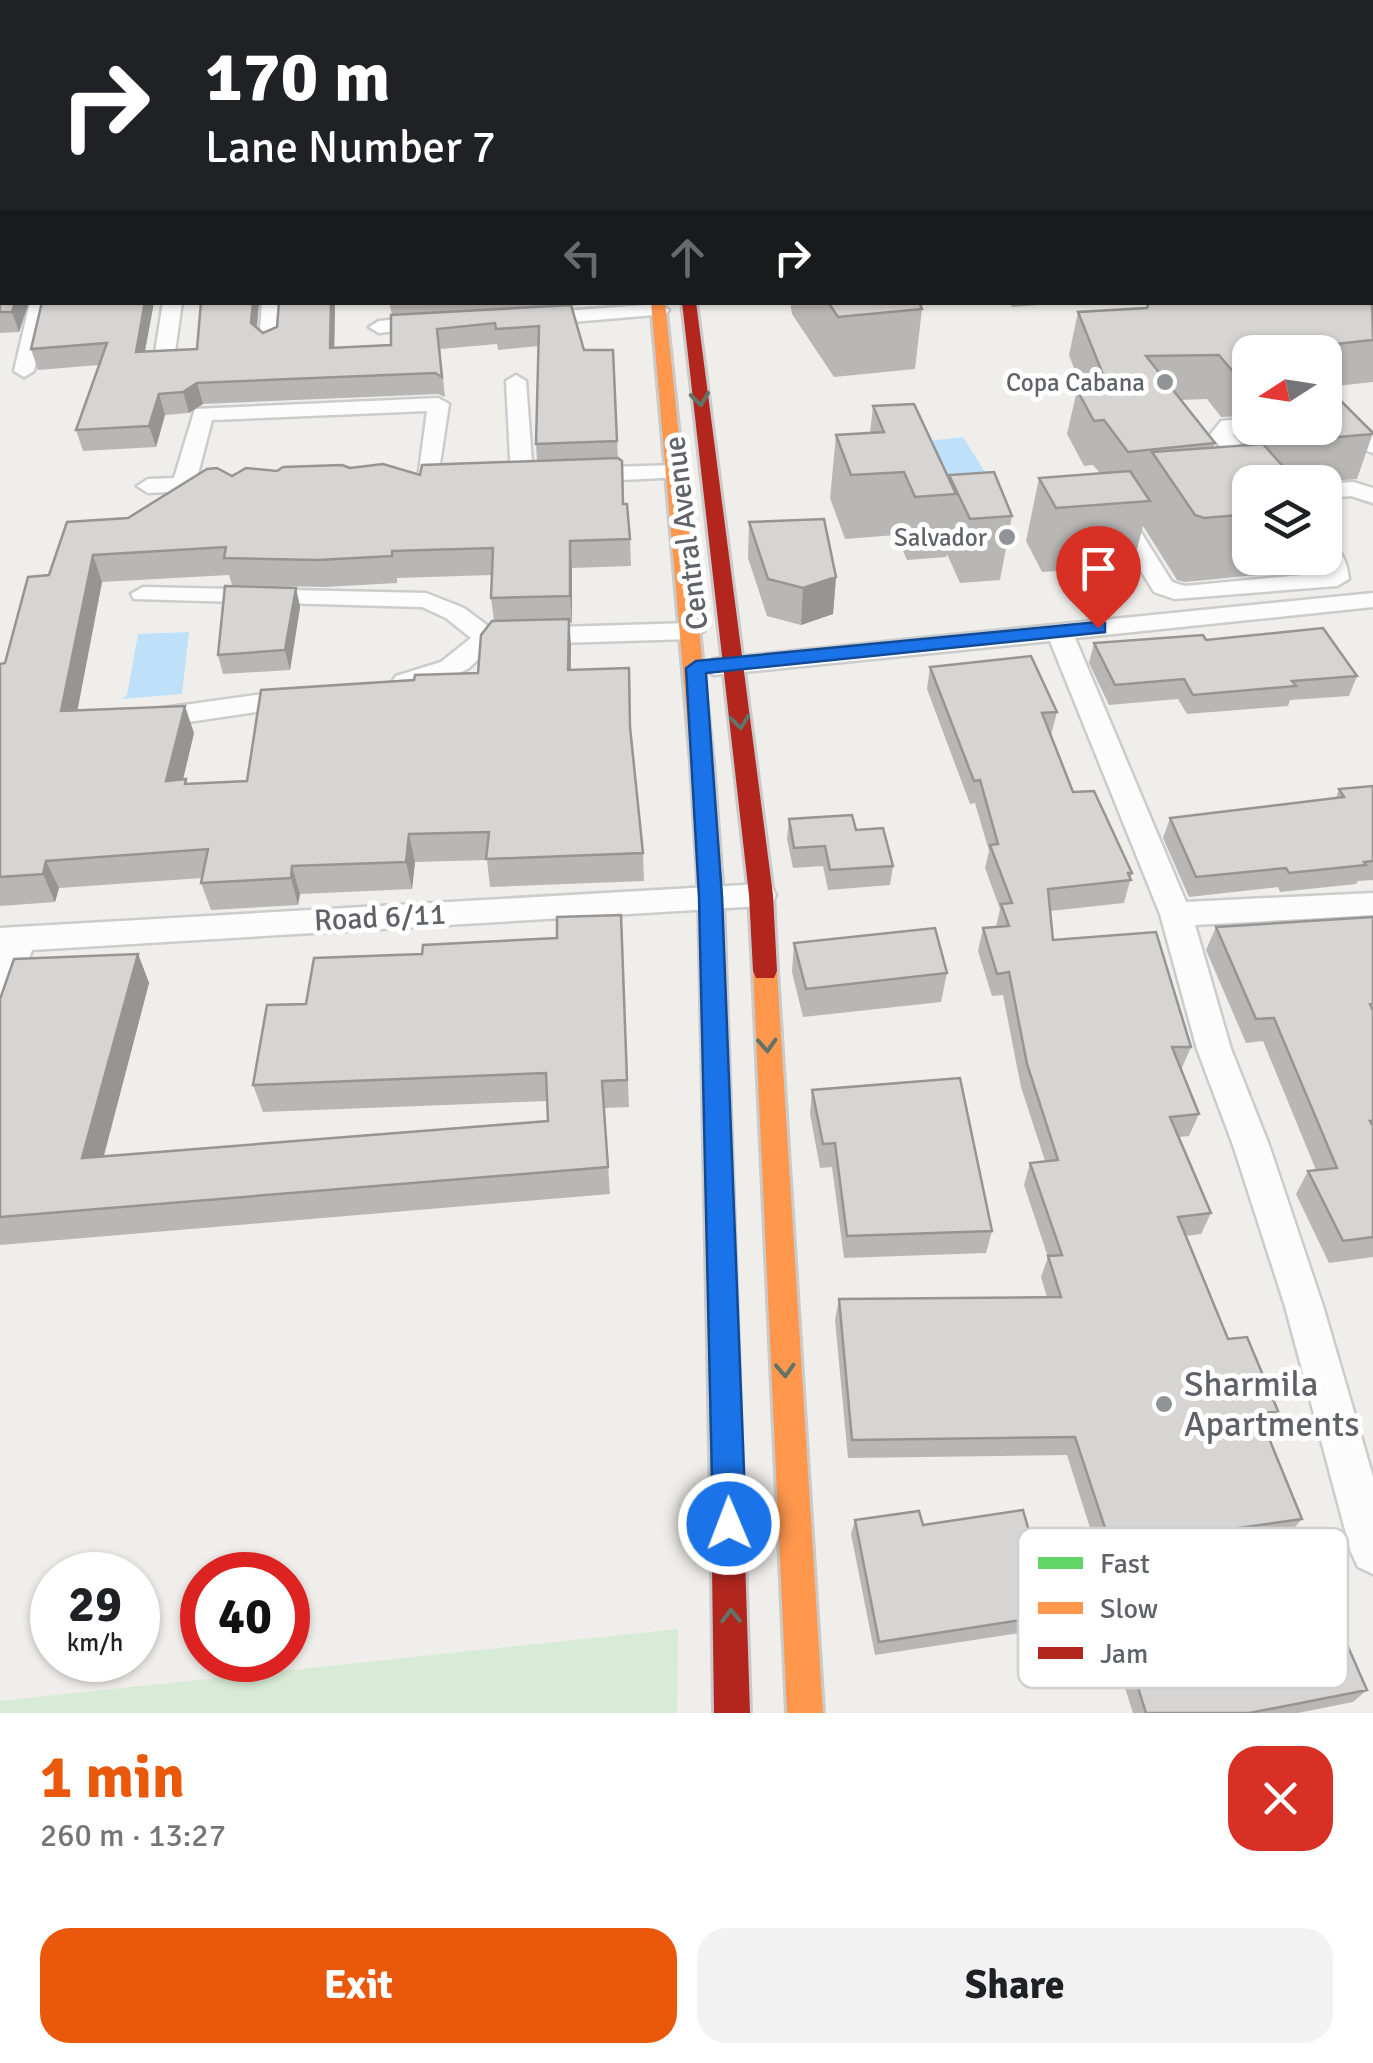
<!DOCTYPE html>
<meta charset="utf-8">
<style>
:root{--surface:#fff;--page:#f2f2f2;--text:#202124;--muted:#757577;--accent:#ea580c}
body{margin:0;font-family:Signika,sans-serif;background:var(--page);color:var(--text);height:100vh;display:flex;flex-direction:column;font-size:38px;white-space:nowrap}
*{box-sizing:border-box;margin:0}
p{font-size:32px;color:var(--muted)}
.icon{flex:none;width:55px;height:55px;fill:none;stroke:currentColor;stroke-width:2;stroke-linecap:round;stroke-linejoin:round}
.map{position:relative;height:1713px;overflow:hidden}
.drawer{display:flex;flex-direction:column;background:var(--surface);flex:1}
.drawer>*{flex:none}
.guide{position:absolute;left:0px;top:0px;width:1375px;height:305px;box-shadow:0 2px 8px #0004;background:#202124;color:#fff;overflow:hidden}
.needle{width:65px;rotate:258deg}
.fabs{position:absolute;left:1232px;top:335px;display:grid;gap:20px}
.fabs a{display:grid;place-items:center;width:110px;height:110px;border-radius:20px;background:var(--surface);box-shadow:0 2px 8px #0004;font-size:50px}
.speed{position:absolute;left:30px;top:1552px;display:flex;gap:20px;font-size:50px;font-weight:700;text-align:center}
.speed>*{display:grid;place-content:center;width:130px;height:130px;border-radius:50%;background:var(--surface);box-shadow:0 2px 8px #0004;line-height:1}
.speed small{font-size:25px;font-weight:400}
.speed .limit{border:15px solid #d22;background:#fff;color:#111}
.pin{position:absolute;display:grid;place-items:center;width:85px;height:85px;color:#fff;margin:-102px -42px;border-radius:50% 50% 50% 0;rotate:-45deg;box-shadow:0 0 10px #0007}
.pin .icon{rotate:45deg}
.me{position:absolute;width:110px;margin:-55px;rotate:359deg;stroke-linejoin:round;filter:drop-shadow(0 0 8px #0008)}
.turn{display:flex;align-items:center;gap:35px;height:210px;padding:0 40px;font-size:45px}
.turn .icon{width:130px;height:130px;stroke-width:2.5}
.turn b{display:block;font-size:70px;line-height:85px}
.lanes{display:flex;align-items:center;height:95px;padding:0 40px;background:#0003;justify-content:center;gap:50px;direction:ltr}
.lanes .off{opacity:.35}
.round{display:grid;place-items:center;flex:none;width:105px;height:105px;border-radius:30px;background:var(--page)}
.headline{display:flex;align-items:center;justify-content:space-between;height:170px;padding:0 40px}
h1{font-size:60px;font-weight:700;line-height:75px;color:var(--accent)}
.button{display:flex;gap:20px;margin-top:auto;padding:20px 40px}
.button a{flex:1;height:115px;border-radius:30px;background:var(--accent);color:#fff;font-size:40px;font-weight:700;line-height:115px;text-align:center}
.button a+a{background:var(--page);color:var(--text)}
.map>svg:first-child{display:block}
.green{fill:#d8ebd6}
.water{fill:#bfe0f9}
.lines{fill:none;stroke-linecap:round;stroke-linejoin:round}
.street-casing{stroke:#cbcccc;stroke-width:5}
.fast-casing{stroke:#cacacb;stroke-width:6}
.slow-casing{stroke:#cacacb;stroke-width:6}
.jam-casing{stroke:#cacacb;stroke-width:6}
.street{fill:#fdfcfc;fill-rule:evenodd}
.fast{fill:#63d668;fill-rule:evenodd}
.slow{fill:#ff974d;fill-rule:evenodd}
.jam{fill:#b3261e;fill-rule:evenodd}
.wall{fill:#b8b7b5;fill-rule:evenodd}
.shaded-wall{fill:#969594}
.building{fill:#d6d5d3;stroke:#969594;stroke-width:2.5}
.oneway{stroke:#607468}
.route{fill:#1a73e8;stroke:#114b97;stroke-width:2.5}
.poi-dot{fill:#919496;stroke:#fff;stroke-width:4}
.labels{text-anchor:middle;stroke-width:10;stroke-linejoin:round;paint-order:stroke}
.far-poi-label{font-size:25px;fill:#5f6368;stroke:#fff;text-anchor:end}
.street-label{font-size:30px;fill:#5f6368;stroke:#fff}
.near-poi-label{font-size:35px;fill:#5f6368;stroke:#fff;text-anchor:start}
.key{fill:#fff;stroke:#cfd0d2;stroke-width:2.5}
.key-label{font-size:28px;fill:#5f6368}
</style>
<div class="map">
<svg width="1373" height="1713" viewBox="0 0 1373 1713">
<rect width="100%" height="100%" fill="#efeeea"/>
<!-- green -->
<path class="green" d="M678,1629L677,1713H0V1701Z"/>
<!-- water -->
<path class="water" d="M963,437L985,472L943,477L910,443Z
M189,632L182,694L121,699L127,695L138,634Z"/>
<g class="lines">
<defs>
<path id="street" d="M856,0H870L871,2H858Z
M1045,0H1060L1062,2H1047Z
M1144,0H1210L1143,2Z
M1288,0H1353L1287,2Z
M1372,9H1373V18H1372Z
M0,145H2V155H0Z
M30,302H49L34,371L24,377L14,371Z
M163,302H182L174,359L164,365L154,359Z
M262,302H282L279,344L269,350L259,344Z
M659,304L669,310L666,314L537,325L527,319L537,313Z
M431,316L441,322L438,326L379,333L369,327L379,321Z
M516,375L526,381L533,476L522,483L511,476L506,381Z
M438,398L449,404L437,484L429,486L418,479L427,411L212,420L197,478L228,479L231,484L228,489L148,493L137,486L148,479L174,478L195,409Z
M1325,411L1357,419L1373,434V453C1355,448 1345,429 1325,424Z
M1250,418V428L1258,429L1233,435L1274,482H1251L1210,435L1221,421Z
M675,465L683,467L686,472L683,477L581,482L570,475L581,468Z
M1353,482L1373,488V503L1351,496L1325,498V484Z
M1119,508L1127,510L1172,582L1185,586L1324,573L1318,558H1325V544C1343,548 1347,563 1349,579L1337,586L1174,599L1154,592L1107,515Z
M143,587L426,593L464,608L492,629L691,623L704,631L691,639L493,645L469,668L450,678L405,690L396,688L392,682L396,676L441,662L471,638L446,618L422,607L134,599L131,594Z
M1373,593V607L1075,638L1186,902L1373,893V915L1195,925L1231,1049L1269,1145L1323,1306L1373,1477V1574L1358,1567L1351,1552L1285,1306L1233,1145L1197,1049L1160,914L1050,641L714,675L701,667L714,659Z
M300,689L310,692L313,698L310,704L148,728L138,725L134,719L138,713L148,710Z
M761,884L772,887L776,895L772,903L761,906L32,950L12,1009L0,1013V928Z"/>
<path id="fast" d="M702,756L713,763L723,897L743,1495L738,1506L727,1511L716,1506L711,1495L699,897L691,763Z"/>
<path id="slow" d="M651,0H661V2H651Z
M651,302H665L713,763L702,770L691,763Z
M765,962L774,964L777,971L823,1713H787L753,971L756,964Z"/>
<path id="jam" d="M1372,231H1373V239H1372Z
M682,302H696L773,895L777,971L774,978H756L753,971L749,895Z
M727,1479L738,1484L743,1495L750,1713H714L711,1495L716,1484Z"/>
</defs>
<!-- street casing -->
<use href="#street" class="street-casing"/>
<!-- fast casing -->
<use href="#fast" class="fast-casing"/>
<!-- slow casing -->
<use href="#slow" class="slow-casing"/>
<!-- jam casing -->
<use href="#jam" class="jam-casing"/>
<!-- street -->
<use href="#street" class="street"/>
<!-- fast -->
<use href="#fast" class="fast"/>
<!-- slow -->
<use href="#slow" class="slow"/>
<!-- jam -->
<use href="#jam" class="jam"/>
</g>
<!-- wall -->
<path class="wall" d="M755,0H836V2H755Z
M902,0H1052L1055,2H904Z
M1199,0H1303L1307,2H1199Z
M0,207L2,302H29L19,332L0,333Z
M1373,255V382L1327,387L1373,433L1357,479L1318,482H1250V558H1300L1296,571L1185,582L1177,580L1143,526L1133,565L1042,572L1026,541L1039,478L1100,473L1093,465L1084,466L1067,434L1077,390L1082,389L1069,355L1078,312L1147,308L1372,302ZM1250,352H1325V428H1250ZM1207,399L1221,417L1246,416L1240,437L1247,446L1213,448L1215,443L1180,400Z
M42,302H154L145,351L197,349L201,302H259L257,328L263,333L277,327L279,302H335L334,348L391,345L392,315L389,302H579V305L571,306L584,350H613L618,458L623,504L630,539L631,566L572,568V623H570L571,670L631,732L643,853L644,881L490,887L487,860L415,862L412,889L300,894L298,905L211,910L201,883L202,878L59,888L55,902L0,906V664L5,663L49,575L128,518L232,476L277,471L350,468L420,475L537,461L536,444L539,346L498,350L497,344L440,349L445,397L438,394L203,404L189,413L165,415L156,447L83,451L76,430L99,365L38,370L31,349ZM229,575L232,585L324,587L397,583V578L492,575L491,598L494,621L478,673L414,680L247,781L187,784L186,779L183,780L194,733L77,710L102,582Z
M790,302H919L922,309L915,369L834,377L792,314Z
M1009,302H1052V304L1012,307Z
M873,406L949,479V475L1012,516L1000,580L960,583L947,554L946,557L907,560L896,535L845,539L830,498L836,435L870,433Z
M749,522L836,577L833,614L801,625L767,616L748,558Z
M296,588L300,607L290,670L223,674L218,655Z
M1206,640L1357,676L1349,696L1290,700L1288,706L1187,714L1178,699L1109,705L1089,663L1094,643Z
M930,667L1057,712L1051,735L1073,792L1132,873L1124,903L1050,911L1053,940L1191,1047L1181,1070L1199,1114L1189,1136L1179,1137L1211,1213L1201,1234L1186,1236L1228,1339L1278,1411L1266,1430L1302,1519L1287,1536L1101,1563L1067,1455L848,1458L835,1320L839,1299L1047,1297L1041,1277L1048,1257L1024,1185L1030,1163L1045,1161L1021,1087L1003,995L992,996L978,951L983,928L996,927L1000,909L985,868L989,851L975,803L970,804L927,689Z
M1373,786V880L1358,881L1356,884L1280,892L1278,887L1189,897L1163,838L1170,818L1336,798L1339,789Z
M789,819L856,830L893,866L890,885L828,890L823,866L793,868L787,839Z
M621,915L629,1107L604,1108L610,1194L0,1245V999L138,954L149,983L104,1156L548,1121L547,1101L263,1112L253,1085L306,1004L422,954L557,938Z
M1373,917V1257L1329,1263L1296,1194L1308,1171L1316,1170L1263,1041L1246,1043L1206,950L1216,927Z
M794,943L947,973L941,1002L803,1017L792,972Z
M812,1090L992,1231L986,1253L844,1258L832,1167L820,1168L810,1114Z
M855,1520L1053,1615L1045,1629L875,1655L851,1534Z
M1122,1636L1367,1690L1353,1702L1298,1713H1133L1113,1650Z"/>
<!-- shaded-wall -->
<path class="shaded-wall" d="M15,302H29L19,332L12,312Z
M145,302H154L141,372L136,352Z
M253,302H259L255,344L251,323Z
M331,302H335L334,369L330,348Z
M197,383L203,404L189,413L183,392Z
M159,394L165,415L156,447L149,426Z
M570,541L572,568V623L570,596Z
M93,555L102,582L72,739L61,711Z
M836,577L833,614L801,625L803,588Z
M296,588L300,607L290,670L285,650Z
M569,619L571,646L570,697L568,670Z
M185,706L194,733L176,808L166,781Z
M409,834L415,862L412,889L406,862Z
M46,861L59,888L55,902L43,874Z
M292,866L300,894L298,905L291,878Z
M138,954L149,983L96,1185L82,1158Z"/>
<!-- building -->
<path class="building" d="M936,0H1052L1055,2H938Z
M1237,0H1303L1307,2H1240Z
M1372,49H1373V207H1372Z
M0,207H2V302H15L12,312H0Z
M42,302H145L136,352L197,349L201,302H253L251,323L263,333L277,327L279,302H331L330,348L391,345V315L571,305L584,350H613L617,441L536,444L539,326L496,329L495,323L437,329L442,377L435,373L197,383L183,392L159,394L149,426L76,430L107,343L31,349Z
M828,302H919L922,309L838,317Z
M1149,302H1372L1373,340L1289,349L1293,352H1250V372L1234,373L1219,355L1146,356L1215,443L1128,452L1104,420L1094,421L1077,390L1108,387L1078,312L1147,308Z
M1325,385L1373,433V434L1292,441V434L1286,428H1325Z
M914,404L956,494L915,497L904,472L851,475L836,435L884,432L873,406Z
M1263,444L1297,482H1250V514L1204,518L1195,515L1152,452Z
M618,458L622,461L623,504H627L630,539L570,541V596L491,598L493,548L392,551V556L318,560L224,558L226,547L93,555L61,711L185,706L166,781L186,779L185,784L247,781L261,690L414,680L415,675L478,673L481,635L492,621L569,619L568,670L629,668L630,727L643,853L486,859L489,832L409,834L406,862L292,866L291,878L201,883L208,849L46,861L43,874L0,877V664L5,663L28,577L49,575L67,522L128,518L207,469L217,468L232,476L246,468L277,471L283,467L342,465L350,468L383,464L420,475L422,465Z
M1130,471L1150,501L1056,508L1039,478Z
M994,472L1012,516L970,519L949,475Z
M824,519L836,577L803,588L768,579L749,522Z
M225,586L296,588L285,650L218,655Z
M1323,628L1357,676L1292,681L1296,686L1193,695L1184,679L1115,685L1094,643L1203,635L1206,640Z
M1031,656L1057,712L1042,713L1073,792L1094,791L1132,873H1128L1131,880L1048,889L1053,940L1156,932L1191,1047H1172L1199,1114L1170,1117L1211,1213L1178,1217L1228,1339L1247,1337L1278,1411L1259,1414L1302,1519L1111,1546L1075,1437L852,1440L839,1299L1061,1297L1048,1256L1062,1255L1030,1163L1058,1160L1027,1064L1009,972L997,974L983,928L1009,926L1001,904L1012,903L990,845L998,844L980,780L974,781L930,667Z
M1373,786V861L1364,862L1366,865L1289,873L1286,868L1196,877L1170,818L1344,797L1339,789Z
M852,815L856,830L883,828L893,866L830,870L825,846L794,848L789,819Z
M621,915L627,1080L602,1081L608,1167L0,1217V999L14,959L138,954L82,1158L548,1121L546,1073L253,1085L267,1005L306,1004L314,958L422,954L423,945L557,938V917Z
M1373,917V1003L1370,1004L1373,1011V1121H1370L1373,1126V1237L1343,1241L1308,1171L1337,1168L1274,1018L1256,1019L1216,927Z
M935,928L947,973L806,989L794,943Z
M960,1078L992,1231L847,1236L835,1143L823,1144L812,1090Z
M1023,1510L1053,1615L879,1642L855,1520L919,1511L923,1525Z
M1328,1601L1367,1690L1249,1713H1146L1122,1636L1231,1621Z"/>
<!-- one-way arrows -->
<defs><path id="oneway-chevron" d="M-2-3.5L2.5 0L-2 3.5" fill="none" stroke-width="1.6" stroke-linecap="round" stroke-linejoin="round" transform="scale(2.5)"/></defs>
<g class="oneway">
<use href="#oneway-chevron" transform="translate(700 399) rotate(83)"/>
<use href="#oneway-chevron" transform="translate(740 722) rotate(83)"/>
<use href="#oneway-chevron" transform="translate(767 1045) rotate(87)"/>
<use href="#oneway-chevron" transform="translate(785 1370) rotate(87)"/>
<use href="#oneway-chevron" transform="translate(731 1616) rotate(-91)"/>
</g>
<!-- route -->
<path class="route" d="M1098,622L1105,623V632L706,673L722,897L746,1524L741,1536L729,1541L718,1536L713,1524L699,897L686,668L696,661Z"/>
<!-- markers -->
<g class="poi-dot">
<circle cx="1165" cy="382" r="10"/>
<circle cx="1007" cy="537" r="10"/>
<circle cx="1164" cy="1404" r="10"/>
</g>
<g class="labels">
<!-- far-poi labels -->
<g class="far-poi-label">
<text x="1145" y="391">Copa Cabana</text>
<text x="987" y="546">Salvador</text>
</g>
<!-- street labels -->
<g class="street-label">
<text transform="translate(686 533) rotate(-97)" y="10">Central Avenue</text>
<text transform="translate(380 917) rotate(-3)" y="10">Road 6/11</text>
</g>
<!-- near-poi labels -->
<g class="near-poi-label">
<text x="1184" y="1396">Sharmila<tspan x="1184" dy="40">Apartments</tspan></text>
</g>
</g>
<!-- legend -->
<rect x="1018" y="1528" width="330" height="160" rx="15" class="key"/>
<rect x="1038" y="1557" width="45" height="12" fill="#63d668"/>
<rect x="1038" y="1602" width="45" height="12" fill="#ff974d"/>
<rect x="1038" y="1647" width="45" height="12" fill="#b3261e"/>
<g class="key-label">
<text x="1100" y="1573">Fast</text>
<text x="1100" y="1618">Slow</text>
<text x="1100" y="1663">Jam</text>
</g>
</svg>
<div class="fabs">
<a><svg class="needle" viewBox="-14 -14 28 28"><path d="M0-13l5 13h-10z" fill="#e53935"/><path d="M0 13l5-13h-10z" fill="#757577"/></svg></a>
<a><svg class="icon" aria-label="layers" viewBox="0 0 24 24"><path d="M12 4l9 5-9 5-9-5zM3 14l9 5 9-5"/></svg></a>
</div>
<div class="speed"><div>29<small>km/h</small></div><div class="limit">40</div></div>
<div class="pin" style="left:1098px;top:628px;background:#d93025"><svg class="icon" aria-label="arrive" viewBox="0 0 24 24"><path d="M6 21V4h12l-3 4 3 4H6"/></svg></div>
<svg class="me" style="left:729px;top:1524px" viewBox="-20 -20 40 40"><circle r="17" fill="#1a73e8" stroke="#fff" stroke-width="3"/><path d="M0-11L8 9 0 5-8 9z" fill="#fff"/></svg>
<div class="guide">
<div class="turn"><svg class="icon" aria-label="right" viewBox="0 0 24 24"><path d="M7 20v-9h11M14 6l5 5-5 5"/></svg><div><b>170 m</b>Lane Number 7</div></div>
<div class="lanes"><svg class="icon off" aria-label="left" viewBox="0 0 24 24"><path d="M17 20v-9H6M10 6l-5 5 5 5"/></svg><svg class="icon off" aria-label="ahead" viewBox="0 0 24 24"><path d="M12 20V5M6 11l6-6 6 6"/></svg><svg class="icon" aria-label="right" viewBox="0 0 24 24"><path d="M7 20v-9h11M14 6l5 5-5 5"/></svg></div>
</div>
</div>
<section class="drawer">
<div class="headline"><div><h1>1 min</h1><p>260 m · 13:27</p></div><a class="round" style="background:#d93025;color:#fff"><svg class="icon" aria-label="close" viewBox="0 0 24 24"><path d="M6 6l12 12M18 6L6 18"/></svg></a></div>
<div class="button"><a>Exit</a><a>Share</a></div>
</section>
